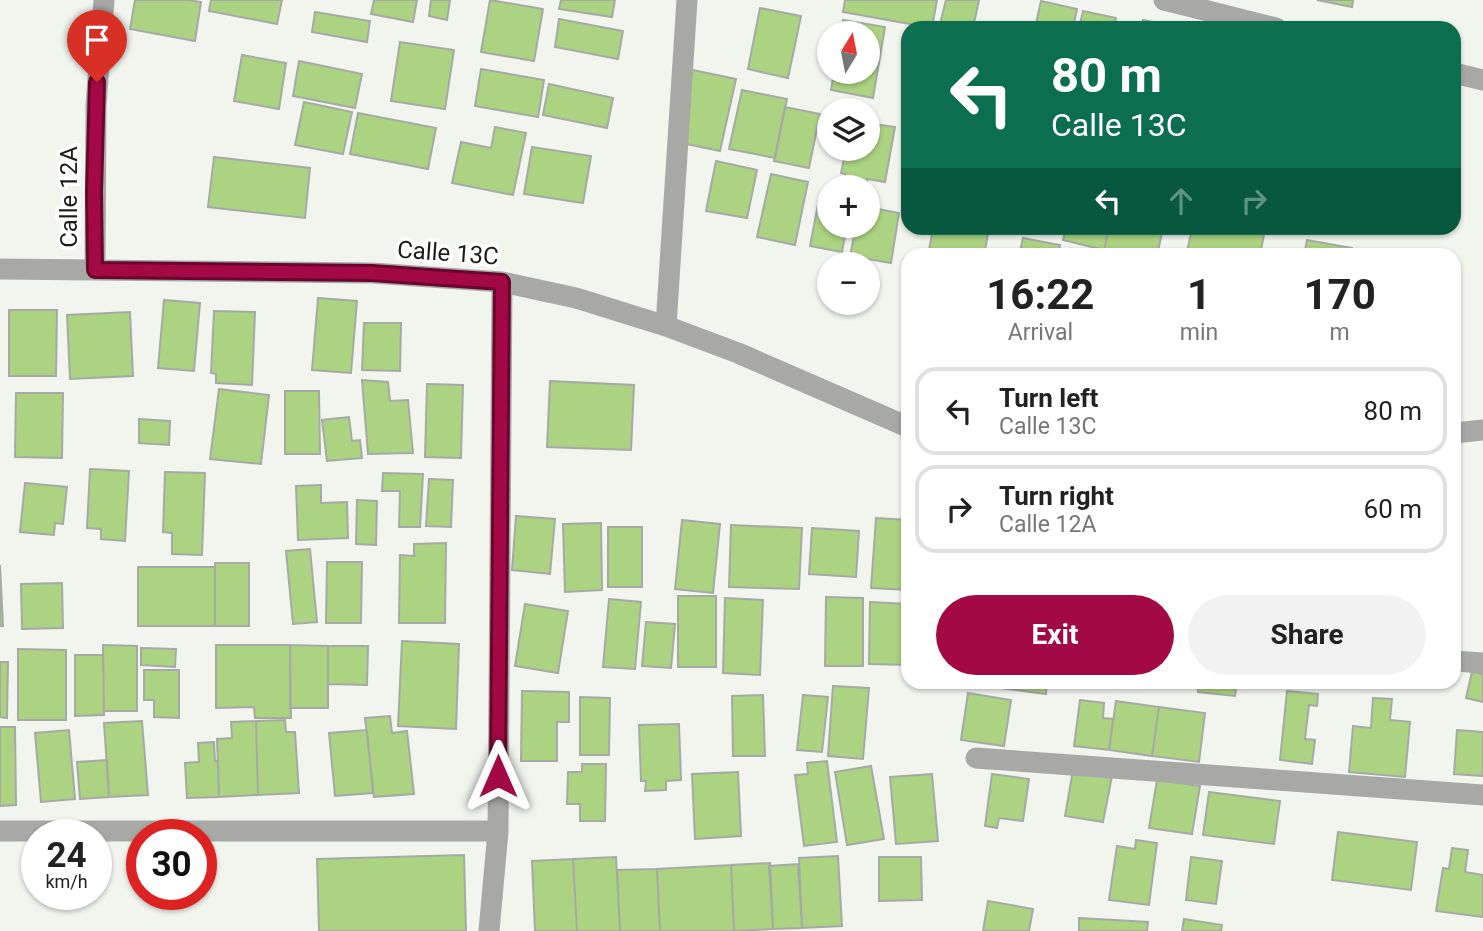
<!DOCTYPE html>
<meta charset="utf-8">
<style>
:root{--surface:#fff;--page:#f2f2f2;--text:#222;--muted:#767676;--line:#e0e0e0;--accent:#a30a45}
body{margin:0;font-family:Roboto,sans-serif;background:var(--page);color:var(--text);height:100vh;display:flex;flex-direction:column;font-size:26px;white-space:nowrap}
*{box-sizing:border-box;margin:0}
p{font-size:23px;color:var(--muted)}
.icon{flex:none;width:38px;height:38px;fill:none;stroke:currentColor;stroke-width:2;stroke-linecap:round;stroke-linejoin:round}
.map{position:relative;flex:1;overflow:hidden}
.sheet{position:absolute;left:901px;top:248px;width:560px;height:441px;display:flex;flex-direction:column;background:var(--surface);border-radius:21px;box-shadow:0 2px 5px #0004}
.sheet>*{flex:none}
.hud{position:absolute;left:901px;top:21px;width:560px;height:214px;border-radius:21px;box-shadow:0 2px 5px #0004;background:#0b6e4f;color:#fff;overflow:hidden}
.needle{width:46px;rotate:10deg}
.fabs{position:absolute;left:817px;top:21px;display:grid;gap:14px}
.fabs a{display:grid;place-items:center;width:63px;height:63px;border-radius:50%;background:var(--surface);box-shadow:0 2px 5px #0004;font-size:35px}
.speed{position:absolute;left:21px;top:819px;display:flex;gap:14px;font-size:35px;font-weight:700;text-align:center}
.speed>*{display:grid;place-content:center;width:91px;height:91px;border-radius:50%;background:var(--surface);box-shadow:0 2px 5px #0004;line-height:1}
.speed small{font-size:18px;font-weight:400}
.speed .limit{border:10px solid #d22;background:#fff;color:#111}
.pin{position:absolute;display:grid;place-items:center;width:60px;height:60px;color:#fff;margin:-72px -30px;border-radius:50% 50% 50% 0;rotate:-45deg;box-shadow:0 0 7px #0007}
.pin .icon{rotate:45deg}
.me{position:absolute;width:77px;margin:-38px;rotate:0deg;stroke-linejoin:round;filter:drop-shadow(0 0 5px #0008)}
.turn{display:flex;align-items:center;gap:24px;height:147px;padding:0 35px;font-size:32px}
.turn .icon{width:91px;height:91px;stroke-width:2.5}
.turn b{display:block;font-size:49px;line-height:60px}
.lanes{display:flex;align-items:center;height:66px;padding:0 35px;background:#0003;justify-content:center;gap:35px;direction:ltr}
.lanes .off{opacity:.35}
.eta{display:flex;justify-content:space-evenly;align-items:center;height:119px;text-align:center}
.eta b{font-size:42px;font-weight:700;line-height:49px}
.action{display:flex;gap:14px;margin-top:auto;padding:14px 35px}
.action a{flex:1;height:80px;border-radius:42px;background:var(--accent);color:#fff;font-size:28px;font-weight:700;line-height:80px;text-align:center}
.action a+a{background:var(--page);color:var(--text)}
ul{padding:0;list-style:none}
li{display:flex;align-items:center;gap:21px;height:88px;margin:0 14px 10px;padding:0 21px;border:4px solid var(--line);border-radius:21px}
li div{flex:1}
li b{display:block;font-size:26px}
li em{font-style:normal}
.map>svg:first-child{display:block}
.building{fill:#acd381;stroke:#a6aaa4;stroke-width:2}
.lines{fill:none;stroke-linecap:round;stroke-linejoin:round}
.minor{stroke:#a8a9a6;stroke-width:21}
.route-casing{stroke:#6a062d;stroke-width:18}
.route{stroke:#a30a45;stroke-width:12}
.labels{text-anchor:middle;stroke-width:7;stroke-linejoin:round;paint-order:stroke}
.street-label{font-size:24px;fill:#1b1c1a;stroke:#fff}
</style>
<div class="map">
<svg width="1483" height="931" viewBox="0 0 1483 931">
<rect width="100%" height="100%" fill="#f1f5ee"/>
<!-- building -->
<path class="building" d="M135,0H188L201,2L195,41L130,29Z
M211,0H282L277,24L209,11Z
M374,0H417L413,22L371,14Z
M431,0H450L447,20L429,16Z
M490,0L543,9L534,61L481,52Z
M561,0H615L612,17L559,9Z
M845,0H937L932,28L843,12Z
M946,0H979L973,28H939Z
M1317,0H1353L1352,7Z
M1041,1L1077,9L1073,28H1035Z
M760,8L801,16L788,78L748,69Z
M1083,11L1116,18L1114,28H1079Z
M315,12L370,21L367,42L312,32Z
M559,19L623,31L618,59L555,47Z
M843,20L885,27L873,98L831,90L834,72H868V33H841Z
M1143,20L1179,27L1141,28Z
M400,42L454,50L445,109L391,101Z
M242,55L286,63L279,109L234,101Z
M299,61L362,74L355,108L293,96Z
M481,69L544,80L538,117L475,106Z
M688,69L736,79L720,151L672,141Z
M549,84L613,98L607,128L543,115Z
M742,90L787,99L775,158L729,149Z
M304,102L352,112L343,154L295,145Z
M785,107L820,114L809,168L774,161Z
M358,113L436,128L428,169L350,154Z
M868,123L895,127L885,182L867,179L866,187L843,184L845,174L841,173L846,149H868Z
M495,127L526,133L513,195L452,183L461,142L491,148Z
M532,147L591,156L583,203L524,194Z
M214,157L310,168L305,218L208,207Z
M716,161L757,170L747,218L706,211Z
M771,174L808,182L795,245L757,237Z
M819,199L830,201V226H847L842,252L810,246Z
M868,207L899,213L891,263L850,256L856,226H868Z
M933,228H989L984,256H928Z
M1066,228H1109L1104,250L1063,240Z
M1109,228H1163L1157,256H1130L1104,250Z
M1192,228H1257L1265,229L1260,256H1186Z
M1023,238L1060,245L1058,256H1019Z
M1307,240L1352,248L1350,256H1304Z
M318,298L357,301L351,373L312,370Z
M164,300L200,303L194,371L158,368Z
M9,310H57L56,376H9Z
M214,311L255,312L252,385L216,383V374L211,373Z
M130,312L133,376L70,379L67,315Z
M364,323H401L400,371L362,370Z
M362,380L388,382L390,401L408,400L413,453L368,454Z
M550,381L634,385L631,450L547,447Z
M427,384L463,385L461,458L425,457Z
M219,389L269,395L261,464L210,459Z
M285,391H319L320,454H285Z
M16,393H63L62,458L15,457Z
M349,417L352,441L360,440L362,458L327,461L322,420Z
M139,419L170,421L169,445L139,443Z
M90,469L129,471L125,541L101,539V529L87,528Z
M165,472L205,473L202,555L172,554V533L163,532Z
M383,473L423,474L420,527H399L400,491H382Z
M429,479L453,480L451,527L426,526Z
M25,483L67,487L63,524L55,523L54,535L20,532Z
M321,485V503L347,502L348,538L298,540L296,486Z
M357,500L377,501L376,545L356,544Z
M516,516L555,519L550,574L512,570Z
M876,518L908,520V590L871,588Z
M682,520L720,524L713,593L675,589Z
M601,523L602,590L565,592L563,524Z
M731,525L802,528L799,589L729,587Z
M608,527H642V587H608Z
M812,528L859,531L856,577L809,574Z
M446,543L445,623H399L400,555L414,556V544Z
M310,549L317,622L293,624L286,551Z
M327,562H362L361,623H326Z
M215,563H249V626H215Z
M0,565L3,626H0Z
M138,567H215V626H138Z
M62,583L63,628L22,629L21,584Z
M678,596H716V667H678Z
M826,597L863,598V666H825Z
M725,598L763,600L760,675L723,673Z
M609,599L641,602L635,669L603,667Z
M870,602L908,604V665L869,664Z
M525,604L568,611L558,673L515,666Z
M646,622L675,624L671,668L642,666Z
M402,641L459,644L456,729L398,726Z
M103,645L137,646V711H104Z
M216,645H290L291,718H255L254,707L216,708Z
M290,645L328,646V708H290Z
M328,646H368L367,685L328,684Z
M141,648L176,649L175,667L141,665Z
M18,649L66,650V720H18Z
M75,655H103L104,715L75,716Z
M0,662H8L7,718L0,717Z
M144,670H179V718L154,717V700H144Z
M1472,672L1483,674V702L1466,698Z
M954,682H1047L1046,694Z
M1199,682H1237L1235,696L1198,692Z
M833,686L869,688L863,759L828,756Z
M522,691L569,692V722H557V761H521Z
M1287,691L1318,694L1317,706L1309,705L1305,739L1315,740L1312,764L1280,760Z
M968,693L1011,700L1004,746L961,740Z
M763,695L765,756H733L732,696Z
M803,695L828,697L822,752L797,750Z
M580,697L610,698L609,755H580Z
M1373,698L1392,699L1390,720L1410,722L1405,777L1349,772L1353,726L1371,728Z
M1080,700L1104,703L1103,718L1113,719L1109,750L1074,746Z
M1116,701L1159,707L1152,756L1109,750Z
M1159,707L1205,713L1199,762L1152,756Z
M390,716L392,733L407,731L414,794L374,797L365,718Z
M285,720L286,732H295L299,793L258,795L256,721Z
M142,721L148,795L109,797L104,723Z
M256,721L258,795L219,797L217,739L232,738L231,722Z
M679,724L681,780L666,781V790L645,791L646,781H641L639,725Z
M0,727H15L16,805L0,806Z
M69,730L75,799L41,802L35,733Z
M367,730L373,793L335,796L329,733Z
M1457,730L1483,732V776L1454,774Z
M214,742L215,761H218L219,797L187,798L185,763L199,762L198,743Z
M107,760L109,797L80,799L77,762Z
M827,761L837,842L804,846L795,775L808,774L807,763Z
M582,764H606L605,821H580V804H567L568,772H582Z
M871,766L884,839L847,845L835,772Z
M1073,770L1112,776L1103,822L1065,816Z
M738,772L741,836L695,839L692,774Z
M932,774L938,841L896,844L890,777Z
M992,774L1029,779L1023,821L999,818L997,828L985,826Z
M1157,780L1200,786L1192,834L1149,828Z
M1209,792L1280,801L1274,844L1203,835Z
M1338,832L1417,842L1411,890L1332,880Z
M1136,840L1157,843L1149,905L1109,900L1117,846L1135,849Z
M1452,848L1468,850L1465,872L1483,875V917L1436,911L1443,868L1449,869Z
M464,855L466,931H319L317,859Z
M838,856L842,926L802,928L799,858Z
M616,857L620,931H577L573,859Z
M879,857H921L922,900L879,901Z
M1191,857L1222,861L1216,904L1186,900Z
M573,859L577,931H535L532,861Z
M770,863L773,929L734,931L731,865Z
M798,864L802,928L773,929L769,866Z
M731,865L734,931H660L657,869Z
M657,869L660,931H620L617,870Z
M988,901L1033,909L1029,931H983Z
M1079,918L1148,922L1147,931H1079Z
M1184,919L1222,925L1221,931H1182Z"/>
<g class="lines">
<!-- minor -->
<path class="minor" d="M1164,0L1276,28
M1454,73L1483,80
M0,269L372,273L502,282L576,298L666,326L738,353L908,427
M95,269L96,105L104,0
M666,326L687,0
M1454,433L1483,430
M1454,661L1483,663
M976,758L1483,795
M0,831H498
M489,931L498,831L502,282"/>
</g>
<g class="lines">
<defs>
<path id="route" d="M97,82L94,192L95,270L372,273L502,282L498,776"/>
</defs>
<!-- route casing -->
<use href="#route" class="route-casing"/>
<!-- route -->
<use href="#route" class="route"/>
</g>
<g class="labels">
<!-- street labels -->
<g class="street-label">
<text transform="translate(69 197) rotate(-90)" y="8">Calle 12A</text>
<text transform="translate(448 253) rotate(4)" y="8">Calle 13C</text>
</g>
</g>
</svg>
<div class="fabs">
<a><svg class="needle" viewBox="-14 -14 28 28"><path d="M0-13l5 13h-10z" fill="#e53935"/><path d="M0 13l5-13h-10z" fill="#767676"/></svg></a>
<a><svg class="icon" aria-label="layers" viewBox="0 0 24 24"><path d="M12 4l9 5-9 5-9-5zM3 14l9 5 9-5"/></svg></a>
<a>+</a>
<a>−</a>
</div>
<div class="speed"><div>24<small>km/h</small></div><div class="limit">30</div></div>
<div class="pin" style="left:97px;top:82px;background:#d93025"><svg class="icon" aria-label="arrive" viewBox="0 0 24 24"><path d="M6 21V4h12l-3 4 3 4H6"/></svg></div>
<svg class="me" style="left:498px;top:776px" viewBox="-20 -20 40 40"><path d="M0-17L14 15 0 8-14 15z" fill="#a30a45" stroke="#fff" stroke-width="4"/></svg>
<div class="hud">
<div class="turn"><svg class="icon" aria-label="left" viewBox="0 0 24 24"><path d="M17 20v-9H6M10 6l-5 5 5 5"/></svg><div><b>80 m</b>Calle 13C</div></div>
<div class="lanes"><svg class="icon" aria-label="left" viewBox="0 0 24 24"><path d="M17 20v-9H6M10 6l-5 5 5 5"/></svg><svg class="icon off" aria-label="ahead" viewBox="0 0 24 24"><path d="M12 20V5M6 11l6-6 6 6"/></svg><svg class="icon off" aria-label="right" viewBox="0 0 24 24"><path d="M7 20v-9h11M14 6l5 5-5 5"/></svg></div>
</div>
<section class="sheet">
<div class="eta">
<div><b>16:22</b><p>Arrival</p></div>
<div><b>1</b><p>min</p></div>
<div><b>170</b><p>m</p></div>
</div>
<ul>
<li><svg class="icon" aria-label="left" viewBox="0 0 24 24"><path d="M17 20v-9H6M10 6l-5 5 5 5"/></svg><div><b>Turn left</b><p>Calle 13C</p></div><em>80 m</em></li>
<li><svg class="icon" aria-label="right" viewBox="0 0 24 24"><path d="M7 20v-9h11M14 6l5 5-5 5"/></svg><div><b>Turn right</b><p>Calle 12A</p></div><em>60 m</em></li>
</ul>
<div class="action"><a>Exit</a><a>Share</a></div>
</section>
</div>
